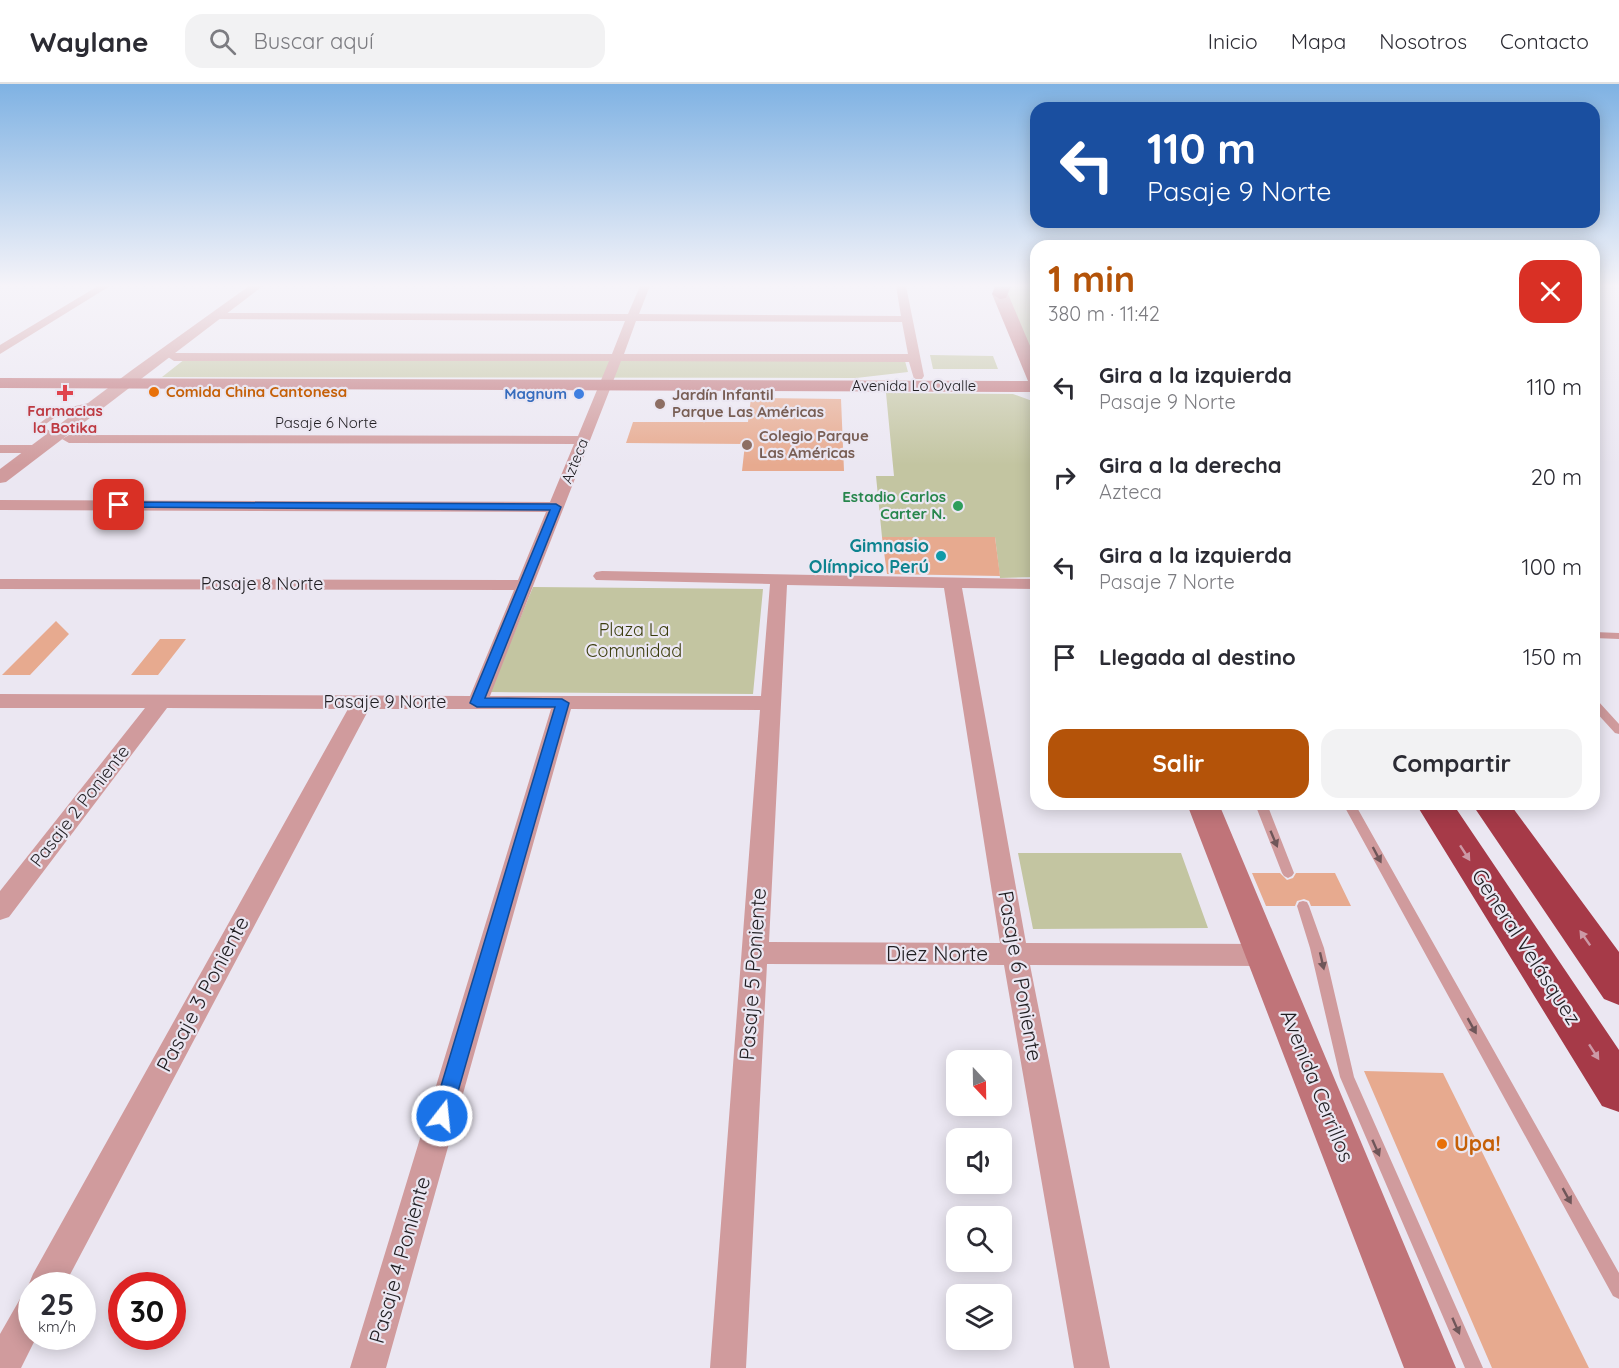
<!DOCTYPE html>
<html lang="es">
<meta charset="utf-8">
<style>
:root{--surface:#fff;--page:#f2f2f3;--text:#2b2b33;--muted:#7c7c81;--line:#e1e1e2;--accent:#b45309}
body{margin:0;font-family:Quicksand,sans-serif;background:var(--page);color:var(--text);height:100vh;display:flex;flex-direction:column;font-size:22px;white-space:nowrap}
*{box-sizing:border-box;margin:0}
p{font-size:20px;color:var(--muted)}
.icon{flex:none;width:33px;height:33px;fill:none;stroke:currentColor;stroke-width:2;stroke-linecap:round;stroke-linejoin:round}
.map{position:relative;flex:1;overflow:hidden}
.side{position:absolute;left:1030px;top:156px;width:570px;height:570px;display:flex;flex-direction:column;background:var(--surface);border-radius:18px;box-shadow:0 3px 15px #0003}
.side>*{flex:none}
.guide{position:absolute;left:1030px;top:18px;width:570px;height:126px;border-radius:18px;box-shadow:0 3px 15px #0003;background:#1a4fa0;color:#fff;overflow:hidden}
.needle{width:39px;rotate:158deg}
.buttons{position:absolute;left:946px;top:966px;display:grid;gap:12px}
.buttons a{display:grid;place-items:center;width:66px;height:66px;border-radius:12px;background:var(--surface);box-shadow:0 3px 15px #0003;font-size:30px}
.speed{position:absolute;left:18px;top:1188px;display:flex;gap:12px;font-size:30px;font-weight:700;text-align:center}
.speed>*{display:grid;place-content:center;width:78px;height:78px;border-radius:50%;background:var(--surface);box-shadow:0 3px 15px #0003;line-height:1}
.speed small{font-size:15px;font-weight:400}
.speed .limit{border:9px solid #d22;background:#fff;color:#111}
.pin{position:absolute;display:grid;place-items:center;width:51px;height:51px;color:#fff;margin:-26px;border-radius:12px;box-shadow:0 3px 9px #0006}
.me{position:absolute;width:66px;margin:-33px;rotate:16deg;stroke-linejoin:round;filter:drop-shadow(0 0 4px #0008)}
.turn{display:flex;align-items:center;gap:21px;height:126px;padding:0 18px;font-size:27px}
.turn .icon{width:78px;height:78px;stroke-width:2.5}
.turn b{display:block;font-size:42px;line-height:51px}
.round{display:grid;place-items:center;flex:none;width:63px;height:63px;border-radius:18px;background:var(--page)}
.overview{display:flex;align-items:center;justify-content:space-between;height:102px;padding:0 18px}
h1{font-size:36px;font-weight:800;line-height:45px;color:var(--accent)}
.primary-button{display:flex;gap:12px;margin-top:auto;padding:12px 18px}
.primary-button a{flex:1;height:69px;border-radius:18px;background:var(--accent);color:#fff;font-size:24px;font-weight:800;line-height:69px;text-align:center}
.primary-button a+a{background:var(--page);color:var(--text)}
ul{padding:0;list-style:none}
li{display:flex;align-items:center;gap:18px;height:90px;padding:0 18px}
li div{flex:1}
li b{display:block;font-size:22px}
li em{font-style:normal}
header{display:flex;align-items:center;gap:36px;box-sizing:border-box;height:84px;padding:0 30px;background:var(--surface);border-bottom:2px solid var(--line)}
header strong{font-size:28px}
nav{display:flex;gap:33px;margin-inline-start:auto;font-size:21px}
.search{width:420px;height:54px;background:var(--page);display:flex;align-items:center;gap:15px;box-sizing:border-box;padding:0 21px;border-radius:18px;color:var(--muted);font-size:22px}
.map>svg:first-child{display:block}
.green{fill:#c3c5a1}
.building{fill:#e7aa8f}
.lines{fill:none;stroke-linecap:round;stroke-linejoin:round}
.service{fill:#d09b9d;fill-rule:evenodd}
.minor{fill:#d09b9d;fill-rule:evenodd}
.tertiary{fill:#d09b9d;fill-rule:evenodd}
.secondary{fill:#c07479;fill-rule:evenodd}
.motorway{fill:#a63a48;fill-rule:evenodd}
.oneway{fill:#6f5659}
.oneway2{fill:#cc99a6}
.route{fill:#1a73e8;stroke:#114b97;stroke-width:1.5}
.food-dot{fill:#e8710a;stroke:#ebe7f2;stroke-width:2}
.health-dot{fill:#e0444e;stroke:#ebe7f2;stroke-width:2}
.shop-dot{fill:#3f7fe0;stroke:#ebe7f2;stroke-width:2}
.education-dot{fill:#8d6e63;stroke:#ebe7f2;stroke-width:2}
.leisure-dot{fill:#2e9e5b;stroke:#ebe7f2;stroke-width:2}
.culture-dot{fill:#0f9aa8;stroke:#ebe7f2;stroke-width:2}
.labels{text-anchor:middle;stroke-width:4.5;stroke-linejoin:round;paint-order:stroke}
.far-street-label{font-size:15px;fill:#201e22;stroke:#ebe7f2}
.far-food-label{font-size:15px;font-weight:bold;fill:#c56008;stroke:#ebe7f2;text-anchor:start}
.far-shop-label{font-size:15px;font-weight:bold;fill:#366cbe;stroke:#ebe7f2;text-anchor:end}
.far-education-label{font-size:15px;font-weight:bold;fill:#785e54;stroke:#ebe7f2;text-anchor:start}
.far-health-label{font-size:15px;font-weight:bold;fill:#be3a42;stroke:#ebe7f2}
.far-leisure-label{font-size:15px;font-weight:bold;fill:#27864d;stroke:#ebe7f2;text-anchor:end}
.culture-label{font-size:18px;font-weight:bold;fill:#0d838f;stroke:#ebe7f2;text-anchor:end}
.street-label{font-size:18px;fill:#201e22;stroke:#ebe7f2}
.park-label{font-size:18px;fill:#3b3d0d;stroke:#ebe7f2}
.near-street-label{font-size:21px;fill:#201e22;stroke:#ebe7f2}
.near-food-label{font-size:21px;font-weight:bold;fill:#c56008;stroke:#ebe7f2;text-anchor:start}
</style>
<header>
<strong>Waylane</strong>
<div class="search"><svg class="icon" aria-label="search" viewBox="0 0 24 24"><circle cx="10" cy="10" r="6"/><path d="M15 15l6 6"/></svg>Buscar aquí</div>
<nav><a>Inicio</a><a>Mapa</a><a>Nosotros</a><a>Contacto</a></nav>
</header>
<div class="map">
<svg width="1619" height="1284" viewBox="0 0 1619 1284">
<rect width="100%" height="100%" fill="#ebe7f2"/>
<!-- green -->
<path class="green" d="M1008,202H1036V283C1028,264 1002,222 1008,202Z
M930,271L993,272L998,285H933Z
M185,275L905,277L908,288L856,294L162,293Z
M886,309L1013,310L1035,318L1036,493L1000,494L995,453H882L876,392H894Z
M533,503L763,505L753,610L490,608Z
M1018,769H1181L1208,844L1033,845Z"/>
<!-- building -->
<path class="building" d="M751,314L841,315L844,387H742L745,360L626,359L633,338H748Z
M882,453H995L1000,492L887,490Z
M56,537L69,550L30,591H2Z
M160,555H186L158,591H131Z
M1252,789H1280L1287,796L1293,794L1296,789H1335L1351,822H1311L1309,817L1304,815L1297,817L1295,822H1266Z
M1364,987L1443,989L1589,1284H1492Z"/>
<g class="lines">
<!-- service -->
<path class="service" d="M98,317L101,319L100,320L61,329L43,342L56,352V354H52L36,342L57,326Z
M1594,548L1619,549V555L1594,554Z
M1594,616L1598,617L1619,640V650L1615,649L1594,626Z
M1255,720H1267L1294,789L1292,792L1288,794L1284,792L1282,789Z
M1343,720H1355L1619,1189V1215L1613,1212Z
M1303,817L1307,818L1309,822L1324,864L1354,993L1483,1284H1465L1340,993L1310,864L1297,822L1299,818Z"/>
<!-- minor -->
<path class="minor" d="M98,202H110L0,270V261Z
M640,202H650L639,230L901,232L896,202H906L924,292L922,295H914L909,278L621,277L490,612H761L770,500L596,496L593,492L596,488L602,487L1036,495V505L962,504L1026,859L1264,860L1273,863L1277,871L1273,879L1264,882L1030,881L1110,1284H1074L1004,881L767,880L746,1284H710L760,626L571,625L386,1284H350L551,625H369L64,1202H32V1252H37L21,1284H0V1250L20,1215L31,1210L28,1202L33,1190L348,625L167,624L9,833L0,836V807L145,624H0V610L470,612L514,506L0,505V495L518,496L546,428L0,426V416L550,418L574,360L69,359L62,355L69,351L578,352L609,277H174L168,273L174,269L612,270L625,237L218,235L212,232L218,229L628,230ZM636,237L902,238L908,270H624ZM787,501L944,504L1000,859L769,858Z
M0,361H37L44,365L37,369H0Z"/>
<!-- tertiary -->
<path class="tertiary" d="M249,202H263L6,398L0,399V385L132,286Z"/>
<!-- secondary -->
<path class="secondary" d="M1000,205L1008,210L1036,276V308L0,304V294L1028,297L992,210Z
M1187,720H1219L1456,1284H1404Z"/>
<!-- motorway -->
<path class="motorway" d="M995,202H1011L1006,214L1000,215L992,210Z
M1416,720H1453L1619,966V1028L1602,1022Z
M1472,720H1510L1619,868V921L1604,915Z"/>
</g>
<!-- one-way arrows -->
<defs><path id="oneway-solid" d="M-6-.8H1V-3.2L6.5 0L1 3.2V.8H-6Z" transform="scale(1.5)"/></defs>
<g class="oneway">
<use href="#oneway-solid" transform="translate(1274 755) rotate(67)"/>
<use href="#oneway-solid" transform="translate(1377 771) rotate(62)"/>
<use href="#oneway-solid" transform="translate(1322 877) rotate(77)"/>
<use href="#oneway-solid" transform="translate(1472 942) rotate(61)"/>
<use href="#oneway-solid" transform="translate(1376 1064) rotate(66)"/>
<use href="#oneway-solid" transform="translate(1567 1112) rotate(61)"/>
<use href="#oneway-solid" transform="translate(1456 1242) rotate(66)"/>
</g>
<g class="oneway2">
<use href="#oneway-solid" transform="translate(1465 769) rotate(57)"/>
<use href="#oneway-solid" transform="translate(1585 854) rotate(-125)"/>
<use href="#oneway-solid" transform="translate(1594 968) rotate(57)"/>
</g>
<!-- sky -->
<linearGradient id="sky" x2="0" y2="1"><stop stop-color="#7fb2e3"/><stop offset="0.53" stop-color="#f6f4f9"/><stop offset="1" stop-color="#f6f4f9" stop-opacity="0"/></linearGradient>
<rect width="1619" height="381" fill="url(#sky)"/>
<!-- route -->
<path class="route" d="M119,418L556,420L561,423L485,614L562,615L569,619L449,1039L442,1041L435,1039L432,1032L555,623H477L470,619L550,426L116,423L114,421Z"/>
<!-- markers -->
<g class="food-dot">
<circle cx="154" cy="308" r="6"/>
<circle cx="1442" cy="1060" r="6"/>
</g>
<path class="health-dot" d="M62 300h6v6h6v6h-6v6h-6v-6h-6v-6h6z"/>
<circle class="shop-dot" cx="579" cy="310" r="6"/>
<g class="education-dot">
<circle cx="660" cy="320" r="6"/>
<circle cx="747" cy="361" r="6"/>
</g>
<circle class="leisure-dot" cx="958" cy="422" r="6"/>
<circle class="culture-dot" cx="941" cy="472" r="6"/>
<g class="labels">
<!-- far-street labels -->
<g class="far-street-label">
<text x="914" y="307">Avenida Lo Ovalle</text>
<text x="326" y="344">Pasaje 6 Norte</text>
<text transform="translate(575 377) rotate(-68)" y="5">Azteca</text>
</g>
<!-- far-food labels -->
<g class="far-food-label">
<text x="166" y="313">Comida China Cantonesa</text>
</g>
<!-- far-shop labels -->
<g class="far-shop-label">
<text x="567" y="315">Magnum</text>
</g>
<!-- far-education labels -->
<g class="far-education-label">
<text x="672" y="316">Jardín Infantil<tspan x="672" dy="17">Parque Las Américas</tspan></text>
<text x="759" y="357">Colegio Parque<tspan x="759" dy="17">Las Américas</tspan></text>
</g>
<!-- far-health labels -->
<g class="far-health-label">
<text x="65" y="332">Farmacias<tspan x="65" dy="17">la Botika</tspan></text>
</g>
<!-- far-leisure labels -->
<g class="far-leisure-label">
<text x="946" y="418">Estadio Carlos<tspan x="946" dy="17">Carter N.</tspan></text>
</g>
<!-- culture labels -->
<g class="culture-label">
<text x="929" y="468">Gimnasio<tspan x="929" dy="21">Olímpico Perú</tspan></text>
</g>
<!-- street labels -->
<g class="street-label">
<text x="262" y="506">Pasaje 8 Norte</text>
<text x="385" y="624">Pasaje 9 Norte</text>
<text transform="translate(80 722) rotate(-52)" y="6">Pasaje 2 Poniente</text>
</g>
<!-- park labels -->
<g class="park-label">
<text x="634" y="552">Plaza La<tspan x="634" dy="21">Comunidad</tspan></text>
</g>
<!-- near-street labels -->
<g class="near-street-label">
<text transform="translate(1526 863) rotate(57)" y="7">General Velásquez</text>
<text x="937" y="877">Diez Norte</text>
<text transform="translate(753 890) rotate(-86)" y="7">Pasaje 5 Poniente</text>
<text transform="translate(1020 892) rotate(80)" y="7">Pasaje 6 Poniente</text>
<text transform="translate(203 910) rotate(-62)" y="7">Pasaje 3 Poniente</text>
<text transform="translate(1317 1002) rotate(68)" y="7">Avenida Cerrillos</text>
<text transform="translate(400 1176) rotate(-74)" y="7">Pasaje 4 Poniente</text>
</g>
<!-- near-food labels -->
<g class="near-food-label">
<text x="1454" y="1067">Upa!</text>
</g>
</g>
</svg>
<div class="buttons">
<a><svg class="needle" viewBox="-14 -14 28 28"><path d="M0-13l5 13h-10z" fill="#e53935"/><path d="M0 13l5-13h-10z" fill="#7c7c81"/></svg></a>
<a><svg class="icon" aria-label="sound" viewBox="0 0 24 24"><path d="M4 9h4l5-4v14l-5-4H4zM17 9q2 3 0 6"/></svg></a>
<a><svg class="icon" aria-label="search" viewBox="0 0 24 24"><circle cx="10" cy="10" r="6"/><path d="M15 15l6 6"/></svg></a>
<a><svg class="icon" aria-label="layers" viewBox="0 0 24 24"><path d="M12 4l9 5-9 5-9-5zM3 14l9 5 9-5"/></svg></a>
</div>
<div class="speed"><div>25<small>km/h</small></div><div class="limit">30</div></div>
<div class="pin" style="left:119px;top:421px;background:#d93025"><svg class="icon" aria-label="arrive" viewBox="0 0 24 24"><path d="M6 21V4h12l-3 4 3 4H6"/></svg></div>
<svg class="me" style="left:442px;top:1032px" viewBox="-20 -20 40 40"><circle r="17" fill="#1a73e8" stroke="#fff" stroke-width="3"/><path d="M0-11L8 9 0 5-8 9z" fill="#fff"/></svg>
<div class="guide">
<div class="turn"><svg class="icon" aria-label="left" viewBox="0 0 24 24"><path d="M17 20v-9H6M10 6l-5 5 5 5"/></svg><div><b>110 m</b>Pasaje 9 Norte</div></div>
</div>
<section class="side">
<div class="overview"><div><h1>1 min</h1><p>380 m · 11:42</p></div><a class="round" style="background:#d93025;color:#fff"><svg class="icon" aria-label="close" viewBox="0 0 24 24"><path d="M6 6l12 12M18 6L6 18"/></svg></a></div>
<ul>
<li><svg class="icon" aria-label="left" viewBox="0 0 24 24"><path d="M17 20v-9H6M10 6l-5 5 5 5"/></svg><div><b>Gira a la izquierda</b><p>Pasaje 9 Norte</p></div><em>110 m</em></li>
<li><svg class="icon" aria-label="right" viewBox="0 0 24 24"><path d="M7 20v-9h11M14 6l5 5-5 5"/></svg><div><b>Gira a la derecha</b><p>Azteca</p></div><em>20 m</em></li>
<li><svg class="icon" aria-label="left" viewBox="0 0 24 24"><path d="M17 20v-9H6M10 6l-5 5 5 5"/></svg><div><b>Gira a la izquierda</b><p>Pasaje 7 Norte</p></div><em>100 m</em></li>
<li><svg class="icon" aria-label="arrive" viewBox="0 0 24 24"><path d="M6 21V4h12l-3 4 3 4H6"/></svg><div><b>Llegada al destino</b></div><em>150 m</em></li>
</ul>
<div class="primary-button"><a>Salir</a><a>Compartir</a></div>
</section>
</div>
